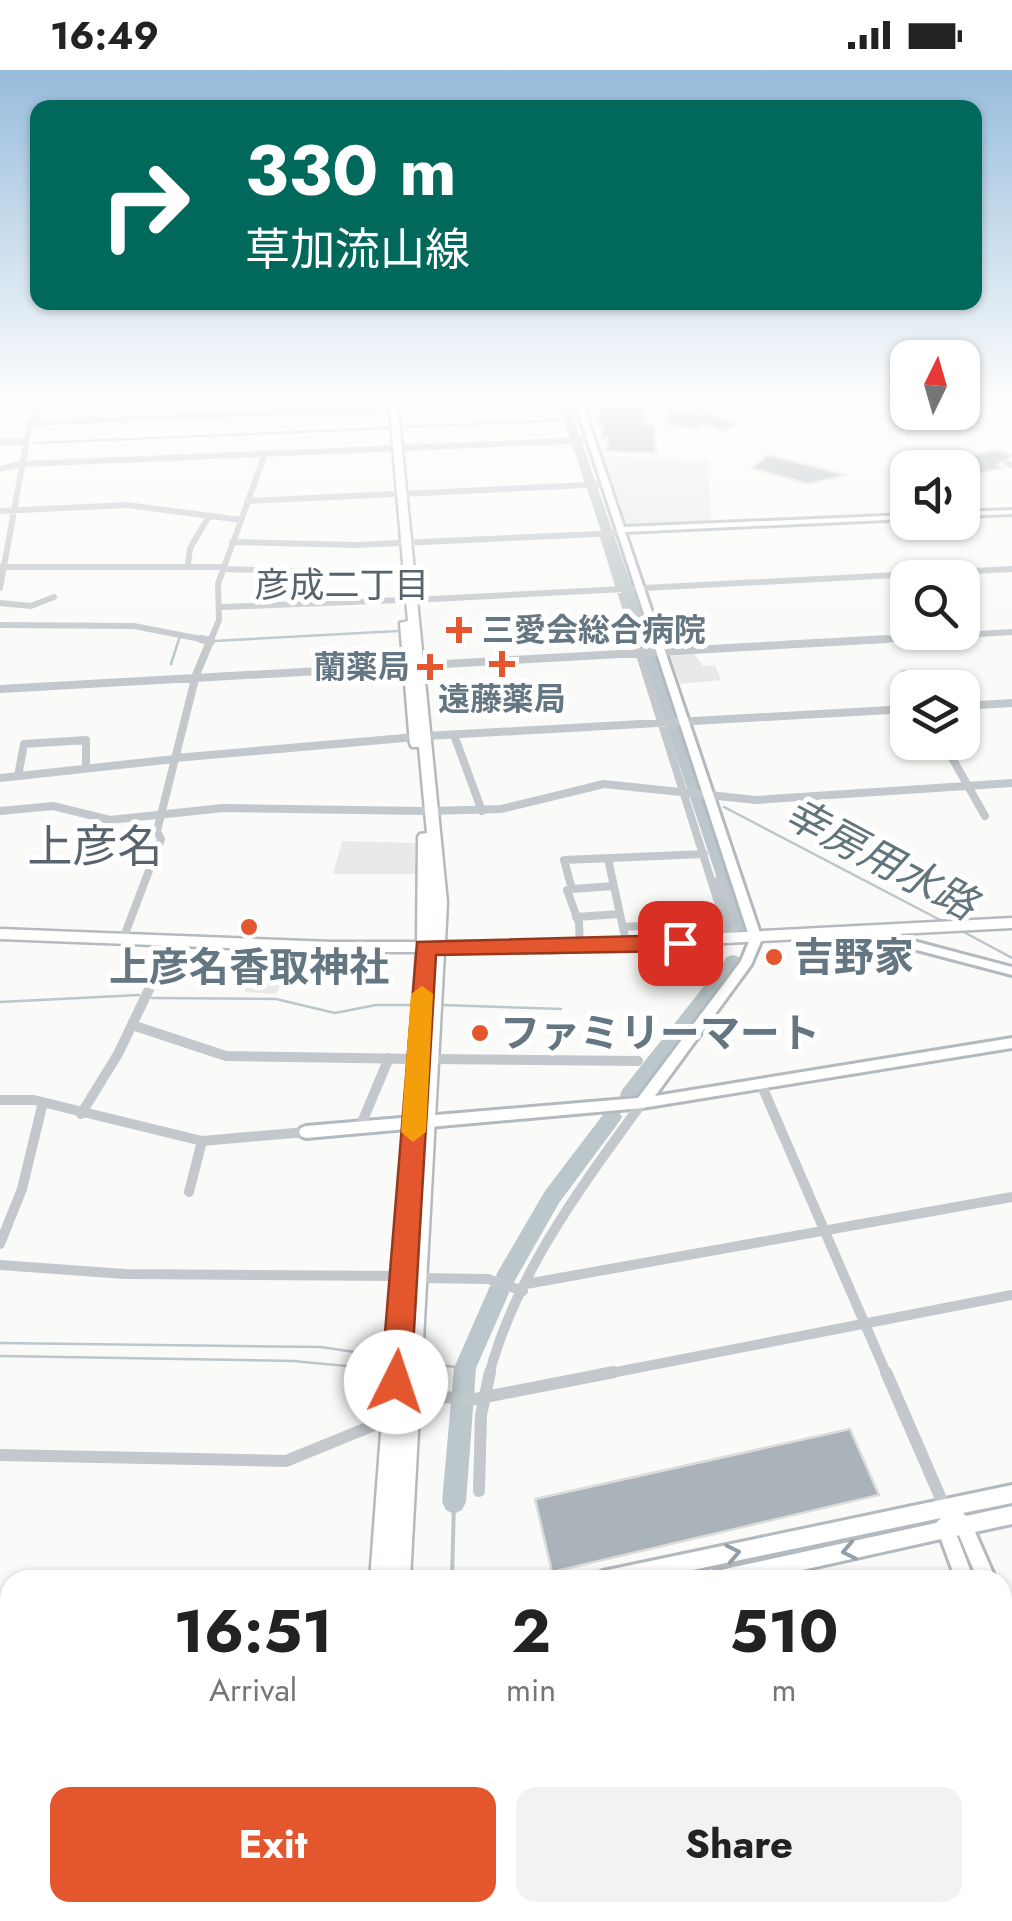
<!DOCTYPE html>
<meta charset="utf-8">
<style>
:root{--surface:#fff;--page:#f2f2f2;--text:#222;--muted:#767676;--accent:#e4572e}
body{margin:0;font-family:Jost,"Noto Sans JP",sans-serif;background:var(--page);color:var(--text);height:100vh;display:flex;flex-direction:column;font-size:38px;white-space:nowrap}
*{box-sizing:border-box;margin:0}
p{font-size:32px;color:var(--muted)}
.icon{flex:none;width:55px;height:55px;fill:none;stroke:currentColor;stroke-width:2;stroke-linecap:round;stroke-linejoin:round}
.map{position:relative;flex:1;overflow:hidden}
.sheet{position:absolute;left:0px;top:1500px;width:1012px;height:352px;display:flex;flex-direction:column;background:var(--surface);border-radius:30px 30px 0 0;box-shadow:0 2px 8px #0004}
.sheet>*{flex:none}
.hud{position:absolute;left:30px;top:30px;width:952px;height:210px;border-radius:20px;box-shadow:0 2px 8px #0004;background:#00695c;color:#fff;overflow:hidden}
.needle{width:65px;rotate:5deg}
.tools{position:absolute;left:890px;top:270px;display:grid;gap:20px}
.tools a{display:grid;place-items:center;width:90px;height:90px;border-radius:20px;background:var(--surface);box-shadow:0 2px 8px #0004;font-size:50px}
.pin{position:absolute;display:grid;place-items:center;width:85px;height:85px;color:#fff;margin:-42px;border-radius:20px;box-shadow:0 5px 15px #0006}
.me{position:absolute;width:110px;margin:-55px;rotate:4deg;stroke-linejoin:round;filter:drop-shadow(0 0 8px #0008)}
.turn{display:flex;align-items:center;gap:35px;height:210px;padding:0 50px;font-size:45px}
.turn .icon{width:130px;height:130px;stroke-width:2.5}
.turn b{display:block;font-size:70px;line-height:85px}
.eta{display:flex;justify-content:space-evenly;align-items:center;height:170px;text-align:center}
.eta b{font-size:60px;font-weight:700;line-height:70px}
.cta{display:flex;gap:20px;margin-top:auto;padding:20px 50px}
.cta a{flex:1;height:115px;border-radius:20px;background:var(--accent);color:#fff;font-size:40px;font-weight:700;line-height:115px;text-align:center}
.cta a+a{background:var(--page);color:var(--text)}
.status{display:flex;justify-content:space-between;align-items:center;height:70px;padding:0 50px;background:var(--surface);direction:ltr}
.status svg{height:28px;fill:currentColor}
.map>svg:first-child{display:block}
.built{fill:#e8e9e9}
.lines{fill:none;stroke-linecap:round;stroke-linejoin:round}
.stream-far1{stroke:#bbc7cb;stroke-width:2.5}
.stream{stroke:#bbc7cb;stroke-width:4}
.river{fill:#bbc7cb;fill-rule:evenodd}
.building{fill:#aab3b9;stroke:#dcdcda;stroke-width:2.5}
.secondary-casing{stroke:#b3babf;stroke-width:6}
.primary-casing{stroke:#b5babe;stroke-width:5}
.street-far3{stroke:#c3c8cc;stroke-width:6}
.street-far2{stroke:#c3c8cc;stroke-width:8}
.street-far1{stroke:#c3c8cc;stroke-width:10}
.street{stroke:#c3c8cc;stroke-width:12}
.secondary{fill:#fff;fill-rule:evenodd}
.primary{fill:#fff;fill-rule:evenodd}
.oneway{stroke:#939fa8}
.route{fill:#e4572e;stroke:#94391e;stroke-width:2.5}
.slow{fill:#f59e0b}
.poi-dot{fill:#e4572e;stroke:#fff;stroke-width:4}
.labels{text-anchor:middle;stroke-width:10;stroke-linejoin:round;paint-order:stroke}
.far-poi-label{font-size:32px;font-weight:bold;fill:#657683;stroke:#fff;text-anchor:start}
.far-neighbourhood-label{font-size:35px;fill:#57646e;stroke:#fff}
.poi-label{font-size:40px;font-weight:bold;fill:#657683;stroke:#fff;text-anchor:start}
.water-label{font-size:42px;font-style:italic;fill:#60757c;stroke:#fff}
.quarter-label{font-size:45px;fill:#57646e;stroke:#fff}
</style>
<div class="status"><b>16:49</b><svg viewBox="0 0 49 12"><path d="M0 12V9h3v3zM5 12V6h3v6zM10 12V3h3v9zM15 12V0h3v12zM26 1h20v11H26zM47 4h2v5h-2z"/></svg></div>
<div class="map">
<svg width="1012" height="1851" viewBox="0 0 1012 1851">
<rect width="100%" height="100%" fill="#fafaf8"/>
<!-- built -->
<path class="built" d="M603,386L708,390L711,453H626Z
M693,582L703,596L715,595L721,610L680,614L669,584Z
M342,771L415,773L416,804H333Z
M259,881L297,889L276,924L244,922Z"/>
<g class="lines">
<!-- stream-far1 -->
<path class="stream-far1" d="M400,357L569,350
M34,373L392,358
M215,571L398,561
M171,594L180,566
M724,737L944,852
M960,860L1012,888
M152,928L276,929L335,943L376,935H414
M0,932L139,925
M442,935L561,939
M0,1273L321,1277L388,1287
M0,1286L293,1291L389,1300
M420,1293L465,1298
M437,1305L438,1297"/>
<!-- stream -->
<path class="stream" d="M421,1306L436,1308L437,1302
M452,1510L454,1432
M420,1851L421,1842"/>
<!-- river -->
<path class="river" d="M557,329H567L749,856L747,860L741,862L733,856Z
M733,885L739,887L742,891L739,895L636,1030H622L620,1025L622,1020L727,887Z
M612,1039L619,1042L622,1047L619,1052L559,1133L514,1212L507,1214L500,1212L496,1205L500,1198L545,1121L605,1042Z
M498,1213L506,1216L509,1223L476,1298L466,1432L462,1440L454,1444L446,1440L442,1432L454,1298L490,1216Z"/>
</g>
<!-- building -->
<path class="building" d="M600,336L647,338L645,354L654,355L656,383L607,381L608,368H602L603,356L597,355Z
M668,340L699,342V346L709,342L739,355L723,361L702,352L697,359L667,355Z
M998,380L1012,386L997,395L1003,398L962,407V388Z
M768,385L846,405L808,414L752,398Z
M850,1359L879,1425L552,1502L535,1429Z"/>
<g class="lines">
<defs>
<path id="secondary" d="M574,329H581L624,457L908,445V449L625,462L762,869L751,895L655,1026L1012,968V978L642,1038L306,1068L301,1066L299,1062L301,1058L306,1056L638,1028L741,891L750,869Z
M1012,440V444L962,446V442Z
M864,858L1012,897V905L860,865L858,862Z
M1012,1415V1433L963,1443L966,1446L1012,1436V1454L975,1462L996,1510H978L959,1465L957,1466L974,1510H956L941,1469L757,1510H707L710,1504L716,1501L936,1453L941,1448L645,1510H594L597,1504L603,1501Z
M1002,1537L1008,1540L1012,1547V1577L1005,1575L1002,1568Z
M1002,1590L1009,1592L1012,1600V1631L1005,1629L1002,1622Z"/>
<path id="primary" d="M389,329H397L447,832L445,872H552L1012,848V858L552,882H444L410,1510H370L417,882H331L0,869V859L331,872H417L418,767L420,764L427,763L419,677H412L410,674L400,553L408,551Z
M336,1842H383V1851H335Z"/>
</defs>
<!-- secondary casing -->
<use href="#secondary" class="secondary-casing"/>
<!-- primary casing -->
<use href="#primary" class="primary-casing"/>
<!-- street-far3 -->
<path class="street-far3" d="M18,333L19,329
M30,353L387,338
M0,372H27
M1007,393L1012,395
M24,394L591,370
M0,399L24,393
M402,424L607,414
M247,431L394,424
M0,441L127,435L241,450
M602,464L636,572
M232,472L356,475L621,463
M188,495L190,478L208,448
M0,497H224
M224,499L402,505
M0,518L30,353L48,329
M412,530L1012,499
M0,533L31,536L54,527
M221,537L403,530
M0,555L134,556L211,571
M210,572L219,550L218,514L265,384
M843,572L1012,562"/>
<!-- street-far2 -->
<path class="street-far2" d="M201,569L211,571
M635,569L730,870
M904,604L912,618
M0,619L887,569
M962,636L1012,633
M454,665L482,741
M426,666L908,639
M943,672L985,746
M175,688L416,667
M18,706L24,674L86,670V698
M0,708L175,689
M0,741L53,736L110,750L223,738L423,741
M432,741L501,739L604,714L756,730L1012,713
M608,789L627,876
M719,809L734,863
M572,819L614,816
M576,847L620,844
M623,857L724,851
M123,869L161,769L157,761L196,605L211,569
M580,877L579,853L567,820L572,819L564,790L704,784
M164,888L172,871"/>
<!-- street-far1 -->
<path class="street-far1" d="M132,955L226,986L417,989
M431,989L638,991
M761,1014L887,1305
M0,1030H34L202,1071L306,1062
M81,1044L118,984L165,886
M360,1057L389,988
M189,1122L202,1071
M0,1174L22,1119L43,1032
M0,1195L125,1204L402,1206
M417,1208L488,1209L523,1221
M526,1214L1012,1127
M489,1305C516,1203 581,1117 642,1033
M601,1305L1012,1225"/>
<!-- street -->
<path class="street" d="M886,1302L945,1438
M411,1337L445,1327L470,1330L614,1302
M0,1385L286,1391L389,1349
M479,1421L481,1345L490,1302
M0,1602H10
M0,1691L10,1654
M0,1711H10
M0,1772L10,1779
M0,1833L10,1817
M144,1842L265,1851
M884,1842L887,1851
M986,1842L990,1851
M456,1851L457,1842
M632,1851L666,1842"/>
<!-- secondary -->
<use href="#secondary" class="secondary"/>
<!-- primary -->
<use href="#primary" class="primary"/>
</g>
<!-- one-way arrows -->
<defs><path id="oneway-chevron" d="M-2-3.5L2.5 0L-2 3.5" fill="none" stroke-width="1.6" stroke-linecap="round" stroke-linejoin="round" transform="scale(2.5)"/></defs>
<g class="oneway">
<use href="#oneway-chevron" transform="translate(849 1481) rotate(168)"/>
<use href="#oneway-chevron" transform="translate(733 1483) rotate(-12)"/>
</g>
<!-- sky -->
<linearGradient id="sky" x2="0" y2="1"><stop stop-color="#96bcdc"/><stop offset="0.56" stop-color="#fdfdfc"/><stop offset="1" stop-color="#fdfdfc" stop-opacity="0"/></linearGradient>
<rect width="1012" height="589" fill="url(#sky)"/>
<!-- route -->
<path class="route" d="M680,865L691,873L680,881L436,885L411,1312L406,1321L396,1325L386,1321L381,1312L417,872Z"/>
<!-- slow -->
<path class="slow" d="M422,916L433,924L426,1062L413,1072L401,1062L411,924Z"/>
<!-- markers -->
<g class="poi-dot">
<path d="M454 545h10v10h10v10h-10v10h-10v-10h-10v-10h10z"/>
<path d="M497 579h10v10h10v10h-10v10h-10v-10h-10v-10h10z"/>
<path d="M425 582h10v10h10v10h-10v10h-10v-10h-10v-10h10z"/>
<circle cx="249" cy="857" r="10"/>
<circle cx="774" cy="887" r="10"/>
<circle cx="480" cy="963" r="10"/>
</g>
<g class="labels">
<!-- far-poi labels -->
<g class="far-poi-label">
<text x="482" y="571">三愛会総合病院</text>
<text x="410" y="608" text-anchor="end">蘭薬局</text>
<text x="502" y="640" text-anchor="middle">遠藤薬局</text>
</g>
<!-- far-neighbourhood labels -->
<g class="far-neighbourhood-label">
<text x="342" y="527">彦成二丁目</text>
</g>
<!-- poi labels -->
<g class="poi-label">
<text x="794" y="901">吉野家</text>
<text x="249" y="911" text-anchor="middle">上彦名香取神社</text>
<text x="500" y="977">ファミリーマート</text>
</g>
<!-- water labels -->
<g class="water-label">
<text transform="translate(881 788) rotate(28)" y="15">幸房用水路</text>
</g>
<!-- quarter labels -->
<g class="quarter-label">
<text x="95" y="792">上彦名</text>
</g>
</g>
</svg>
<div class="tools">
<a><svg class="needle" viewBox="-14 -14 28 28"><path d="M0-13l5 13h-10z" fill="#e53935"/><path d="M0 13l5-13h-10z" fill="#767676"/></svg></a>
<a><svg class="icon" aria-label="sound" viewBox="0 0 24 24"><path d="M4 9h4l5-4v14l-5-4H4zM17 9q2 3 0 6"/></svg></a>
<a><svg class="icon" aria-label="search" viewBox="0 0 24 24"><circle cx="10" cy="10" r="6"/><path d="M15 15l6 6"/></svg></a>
<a><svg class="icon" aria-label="layers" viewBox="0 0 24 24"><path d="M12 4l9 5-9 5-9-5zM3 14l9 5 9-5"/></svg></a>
</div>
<div class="pin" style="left:680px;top:873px;background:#d93025"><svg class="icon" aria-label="arrive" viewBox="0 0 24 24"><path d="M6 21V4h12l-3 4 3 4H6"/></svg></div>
<svg class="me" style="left:396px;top:1312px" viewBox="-20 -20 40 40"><circle r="19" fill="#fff"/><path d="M0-13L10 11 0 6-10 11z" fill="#e4572e"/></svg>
<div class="hud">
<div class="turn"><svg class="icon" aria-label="right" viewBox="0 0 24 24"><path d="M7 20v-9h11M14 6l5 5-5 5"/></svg><div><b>330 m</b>草加流山線</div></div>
</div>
<section class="sheet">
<div class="eta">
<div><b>16:51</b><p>Arrival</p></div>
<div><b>2</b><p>min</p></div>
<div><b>510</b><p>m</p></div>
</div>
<div class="cta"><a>Exit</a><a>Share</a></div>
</section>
</div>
